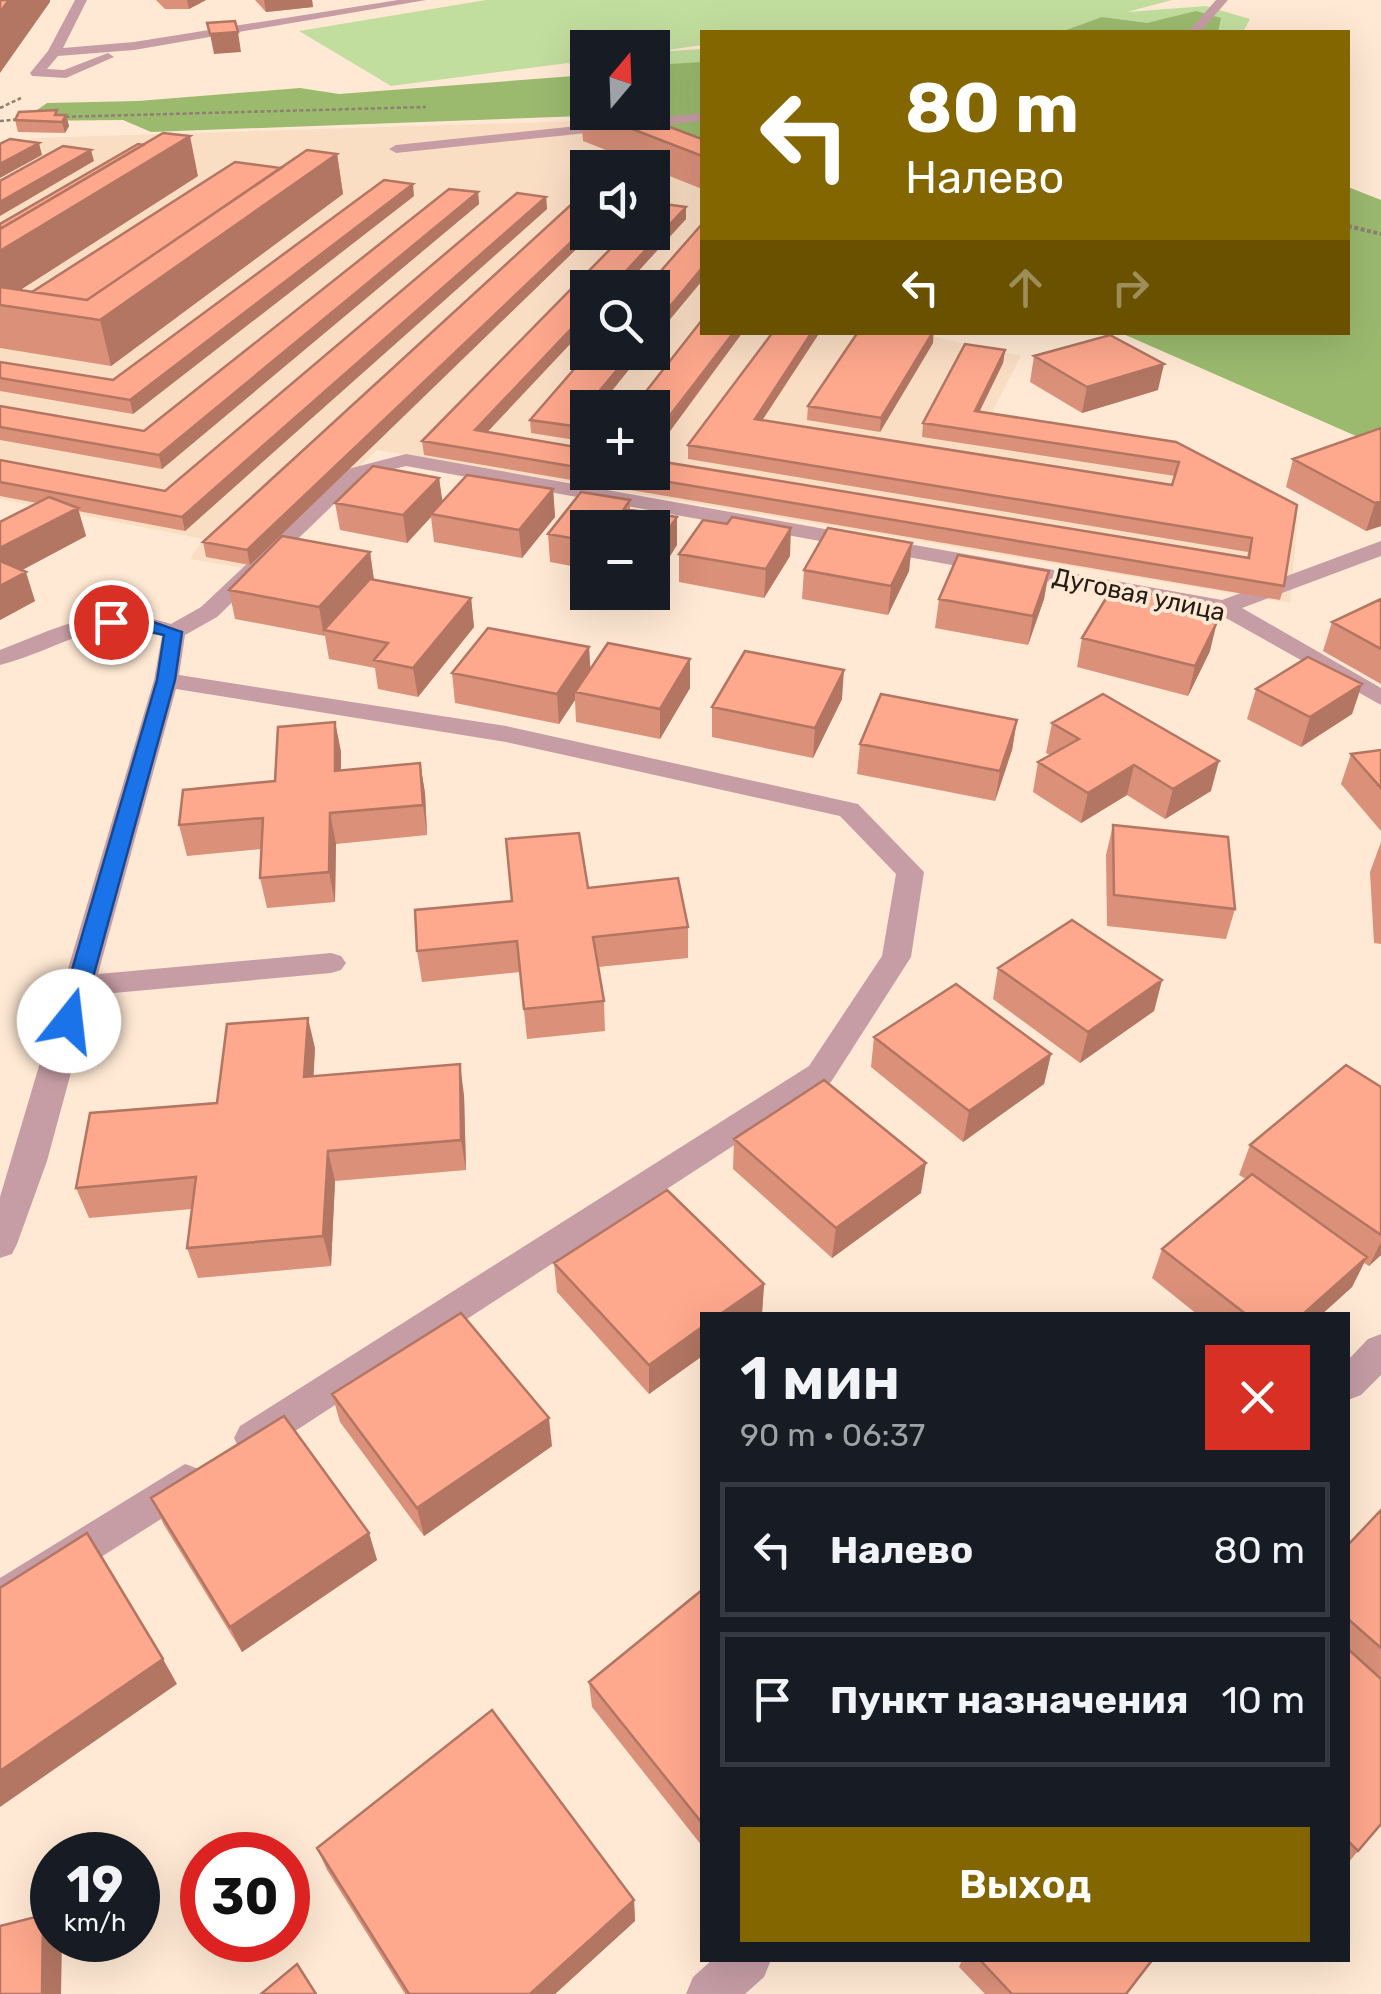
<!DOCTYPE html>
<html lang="ru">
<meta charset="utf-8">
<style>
:root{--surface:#171b24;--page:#242831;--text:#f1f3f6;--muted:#9ea1a6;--line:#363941;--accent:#846600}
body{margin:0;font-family:Rubik,sans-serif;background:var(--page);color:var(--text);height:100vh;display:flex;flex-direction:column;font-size:38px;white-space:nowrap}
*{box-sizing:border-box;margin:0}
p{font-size:32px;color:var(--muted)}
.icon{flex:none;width:55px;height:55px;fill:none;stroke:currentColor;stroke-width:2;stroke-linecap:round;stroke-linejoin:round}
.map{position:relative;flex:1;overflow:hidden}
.side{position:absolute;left:700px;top:1312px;width:650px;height:650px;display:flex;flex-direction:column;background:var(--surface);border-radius:0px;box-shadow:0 10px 40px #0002}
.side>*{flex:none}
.top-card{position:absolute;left:700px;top:30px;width:650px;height:305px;border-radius:0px;box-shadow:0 10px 40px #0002;background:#846600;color:#fff;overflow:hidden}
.needle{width:65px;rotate:19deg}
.fabs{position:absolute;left:570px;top:30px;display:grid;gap:20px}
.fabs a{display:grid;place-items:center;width:100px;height:100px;border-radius:0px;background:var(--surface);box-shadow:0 10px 40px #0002;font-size:50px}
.speed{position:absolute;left:30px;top:1832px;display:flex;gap:20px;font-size:50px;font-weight:700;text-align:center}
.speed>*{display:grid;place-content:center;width:130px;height:130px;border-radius:50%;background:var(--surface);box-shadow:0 10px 40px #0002;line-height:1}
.speed small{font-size:25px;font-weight:400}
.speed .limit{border:15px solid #d22;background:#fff;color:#111}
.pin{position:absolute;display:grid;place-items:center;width:85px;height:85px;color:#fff;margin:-42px;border:5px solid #fff;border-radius:50%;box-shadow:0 2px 10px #0007}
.me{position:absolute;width:110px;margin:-55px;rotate:16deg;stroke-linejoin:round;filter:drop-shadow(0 0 8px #0008)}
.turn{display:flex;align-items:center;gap:35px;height:210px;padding:0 40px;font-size:45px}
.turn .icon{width:130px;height:130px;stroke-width:2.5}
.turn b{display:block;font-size:70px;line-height:85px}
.lanes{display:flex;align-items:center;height:95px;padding:0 40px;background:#0003;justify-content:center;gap:50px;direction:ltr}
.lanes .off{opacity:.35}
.round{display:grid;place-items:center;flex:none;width:105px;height:105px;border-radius:0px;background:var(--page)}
.head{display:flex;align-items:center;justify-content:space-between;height:170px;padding:0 40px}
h1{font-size:60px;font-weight:600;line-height:75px}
.primary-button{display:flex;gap:20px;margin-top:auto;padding:20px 40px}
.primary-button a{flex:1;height:115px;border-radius:0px;background:var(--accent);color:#fff;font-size:40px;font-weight:600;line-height:115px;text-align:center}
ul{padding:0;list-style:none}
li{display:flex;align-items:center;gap:30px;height:135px;margin:0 20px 15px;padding:0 20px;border:5px solid var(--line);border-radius:0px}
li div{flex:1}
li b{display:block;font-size:38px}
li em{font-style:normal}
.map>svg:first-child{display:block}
.built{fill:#fadec4;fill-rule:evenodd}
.green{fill:#c2de9e}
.forest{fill:#9bba6e}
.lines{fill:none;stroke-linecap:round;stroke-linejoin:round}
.path-far1{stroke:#8f8072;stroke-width:2.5;stroke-dasharray:4 2.5;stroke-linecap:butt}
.path{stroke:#8f8072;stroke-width:4;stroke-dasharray:4 2.5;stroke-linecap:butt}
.minor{fill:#c69da5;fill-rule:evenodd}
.wall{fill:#da9079}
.shaded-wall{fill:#b27663}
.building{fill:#fea88d;stroke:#b27663;stroke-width:2.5}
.route{fill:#1a73e8;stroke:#114b97;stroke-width:2.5}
.labels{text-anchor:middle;stroke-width:8;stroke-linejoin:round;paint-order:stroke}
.far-street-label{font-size:25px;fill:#231b14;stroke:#ffe9d4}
</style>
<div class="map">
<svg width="1381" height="1994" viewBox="0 0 1381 1994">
<rect width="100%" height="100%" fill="#ffe9d4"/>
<!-- built -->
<path class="built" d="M608,120L702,152V332L918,333L1021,356L988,420L1174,447L1298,516L1290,603L377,450L248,569L190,559L203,539L0,499V155L33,138ZM588,168H652V232H588ZM588,288H652V352H588ZM588,408H652V472H588Z"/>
<!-- green -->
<path class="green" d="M486,0H1172L1127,12L1206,6L1250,19L1243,32H702V45L654,52L702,49V152L652,112V48H588L587,79L568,63L391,86L299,31Z"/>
<!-- forest -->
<path class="forest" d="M1196,11L1221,18L1218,32H1061L1102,17L1147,23Z
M702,62V152L609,115L151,132L123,120L21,121L47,103L138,101L300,88L339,94L587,75L588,112H652L653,65Z
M1348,187L1381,200V447L1121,333L1348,332Z"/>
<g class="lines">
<!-- path-far1 -->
<path class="path-far1" d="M0,108L21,98
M59,117L426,107
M0,121L22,119"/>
<!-- path -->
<path class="path" d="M1348,226L1381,234"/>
<!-- minor -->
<path class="minor" d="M75,0H87L63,48L134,42L398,0H426L134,50L58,56L47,69L64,70L108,53L114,57L66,78L32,76L30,73L48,51Z
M1216,0H1228L1200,32H1188Z
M702,113V121L396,153L389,149L396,145Z
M406,454L1222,600L1381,541V556L1242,608L1381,688V705L1217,613L406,466L362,477L217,617L185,635L179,675L506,726L858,804L924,872L911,957L831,1082L266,1450L253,1455L240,1450L234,1438L240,1426L809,1066L882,956L896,874L840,816L506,742L176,689L98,974L331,953L341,956L346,963L341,970L331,973L92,995L47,1161L17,1244L12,1254L0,1258V1197L154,680L162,636C92,615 63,649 0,665V650C66,625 99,603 171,624L201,607L348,469Z
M1381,1334V1375L1361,1395L1348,1400V1360L1368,1339Z
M185,1464L199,1469L204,1482L199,1495L0,1621V1578Z
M712,1960H771L764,1977L745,1994H686L693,1977Z"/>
</g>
<!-- wall -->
<path class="wall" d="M156,0H206L189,9H165Z
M255,0H312L313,7L266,12Z
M57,110L58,115H66L69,126L65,133L18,132L15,120Z
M581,110L658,122L702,139V189L652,169V168L583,141Z
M337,154L343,194L111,366L0,348V224L198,176L20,290L32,292L281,168Z
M478,192L479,204L162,469L0,440V406L144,431Z
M414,196L133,414L0,391V362L113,380Z
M546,197L547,209L185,531L78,511L86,536L21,570L35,601L0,620L37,503L0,496V460L165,491Z
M656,203L686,207V219L622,288H588V325L487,432L588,449V472H652V460L1247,558L1248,552L688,459V445L773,332H820L762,420L1172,485L1175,476L922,437L923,423L965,344L1005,350L1003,363L979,412L1176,442L1297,505L1284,586L1280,600L424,455L422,441L627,232H652V207Z
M588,232H594L250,565L206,557L203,542Z
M858,332H934L933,343L880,432L807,420L808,406Z
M589,352H643L598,408H588V442L531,433L530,420Z
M1034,356L1158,390L1082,413L1030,382Z
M1381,428V526L1366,531L1286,487L1293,459Z
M439,478L442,502L553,489L555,517L522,558L434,542L431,517L407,543L340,530L335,503Z
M630,500V510L677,545L654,581L652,528H588V569L550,562L548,534Z
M912,543L909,571L888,615L802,599L804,570Z
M370,552L374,580L471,598L474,627L418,697L378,689L375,668L329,659L325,636L235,619L229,590Z
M679,554L790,556L764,598L679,582Z
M1049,571L1044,599L1028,645L935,628L939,599Z
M1381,599V684L1323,651L1332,622Z
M1184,614L1210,651L1188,696L1077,667L1082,638Z
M589,647L590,669L690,688L660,739L576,722L575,700L559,724L455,703L452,673Z
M1362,684L1352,714L1301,747L1247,719L1256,689Z
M842,699L813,758L712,737V707Z
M1017,720L1012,750L995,801L857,774L860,744Z
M335,722L341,752V771L420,763L425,793L427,835L336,844L335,902L267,908L260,878L261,849L187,856L179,825L275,781Z
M1052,723L1211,791L1165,819L1127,795L1081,823L1033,792L1038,762L1050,755L1046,753Z
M1381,750V831L1341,784L1351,754Z
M1113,825L1235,909L1226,939L1107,926L1106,855Z
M1381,842V944L1374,943L1370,872Z
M588,888L688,927V958L598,967L604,1001L605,1031L527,1039L520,972L422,982L417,951L512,901Z
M998,968L1162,980L1154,1011L1080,1063L993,999Z
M874,1037L1051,1054L1044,1084L963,1142L871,1067Z
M315,1048L313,1077L464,1095L466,1170L335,1181L331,1266L198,1278L187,1248L192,1209L89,1218L76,1188L217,1103Z
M1381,1087V1255L1369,1266L1364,1263L1352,1287L1321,1315H1198L1152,1278L1162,1249L1246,1179L1239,1175L1250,1145Z
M734,1139L921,1193L832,1258L733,1169Z
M554,1263L764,1284L762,1314L649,1394L557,1292Z
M332,1394L552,1446L424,1536L340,1422Z
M151,1498L369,1533L377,1560L242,1652L164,1525Z
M1381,1510V1824L1348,1863V1545Z
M702,1590V1846L592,1707L589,1682Z
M317,1848L634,1900L635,1921L555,1994H405L327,1870Z
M962,1960H1154L1127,1994H985L959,1967Z"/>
<!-- shaded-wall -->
<path class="shaded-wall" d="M9,0H50V2L0,73V12Z
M187,0H206L189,9Z
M264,0H312L313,7L266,12Z
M238,32L241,52L214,54L210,34Z
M66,115L69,126L65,133L62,122Z
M190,136L198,176L0,303V244Z
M39,143L42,155L0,178V164Z
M91,150L94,161L0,216V202Z
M337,154L343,194L111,366L100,320Z
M413,184L414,196L133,414L130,400Z
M478,192L479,204L162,469L159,455Z
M546,197L547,209L185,531L182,517Z
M686,207V219L623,288H610Z
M588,226V232H594L250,565L247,550Z
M702,268V281L652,341V328Z
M588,311V325L476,444L475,430Z
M734,332H743L654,453V439Z
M812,332H820L754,433L755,419Z
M933,332V343L880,432L881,418Z
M1005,350L1003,363L973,425L975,411Z
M632,352H643L598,408L586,407Z
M1164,364L1158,390L1082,413L1087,387Z
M439,478L443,505L431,514V517L407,543L403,515Z
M553,489L555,517L522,558L519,530Z
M1381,501V526L1366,531L1375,503Z
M78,508L86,536L0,582V548Z
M677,517V545L654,581L653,552Z
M791,528L790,556L764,598L766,569Z
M912,543L909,571L888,615L891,586Z
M370,552L374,581L324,630V636L319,607Z
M1049,571L1044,599L1028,645L1033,616Z
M26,572L35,601L0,620V586Z
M471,598L474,627L418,697L413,668Z
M1217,622L1210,651L1188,696L1195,666Z
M589,647L591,677L575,692V700L559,724L557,694Z
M690,659V688L660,739V709Z
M844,670L842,699L813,758L815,728Z
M1362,684L1352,714L1301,747L1310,717Z
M1017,720L1012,750L995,801L1000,771Z
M335,722L341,752V801L335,771Z
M1219,761L1211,791L1165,819L1173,789Z
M420,763L425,793L427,835L423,805Z
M1134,765L1127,795L1081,823L1088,793Z
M330,813L336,844L335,902L329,872Z
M1162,980L1154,1011L1080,1063L1088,1032Z
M308,1018L315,1048L312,1108L304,1077Z
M1051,1054L1044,1084L963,1142L969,1111Z
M460,1064L464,1095L466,1170L461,1140Z
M328,1151L335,1181L331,1266L323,1236Z
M926,1163L921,1193L832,1258L836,1228Z
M1381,1242V1255L1369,1266Z
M1367,1257L1352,1287L1321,1315H1302Z
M764,1284L762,1314L760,1315H719Z
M702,1327V1356L649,1394V1365Z
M549,1418L552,1446L424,1536L417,1508Z
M369,1533L377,1560L242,1652L230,1627Z
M163,1659L177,1684L0,1807V1771Z
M634,1900L635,1921L555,1994H530Z
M43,1915L52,1926V1940H62L61,1994H42Z"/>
<!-- building -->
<path class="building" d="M0,0H9L0,12Z
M235,21L238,32L210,34L207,23Z
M57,110L55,115H66L62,122L15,120L19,112Z
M588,112H652L658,114L646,118L702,139V156Z
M163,133L190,136L0,251V229Z
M10,139L39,143L0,164V144Z
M138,144L143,145L0,229V224Z
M63,146L91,150L0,202V181Z
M307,150L337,154L100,320L0,305V287L87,300Z
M235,162L281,168L87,300L32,292Z
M384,180L413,184L130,400L0,378V362L113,380Z
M449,189L478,192L159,455L0,427V406L144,431Z
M585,192L588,193V226L247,550L203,542Z
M517,193L546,197L182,517L0,482V460L165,491Z
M656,203L686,207L610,288H588V311L475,430L588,449V469L422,441L627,232H652V207Z
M702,224V268L652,328V288H646Z
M702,320V332H734L652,439V408H633Z
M773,332H812L755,419L1172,485L1179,462L923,423L965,344L1005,350L975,411L1176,442L1297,505L1284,586L610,472H652V460L1249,558L1252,538L688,445Z
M858,332H933L881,418L808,406Z
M1110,335L1164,364L1087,387L1034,356Z
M589,352H632L586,407L591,408H588V428L530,420Z
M1381,428V501L1375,503L1293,459Z
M373,466L439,478L403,515L335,503Z
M467,475L553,489L519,530L431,514Z
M581,492L630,500L624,509L677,517L653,552L652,528H588V541L548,534Z
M49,497L78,508L0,548V522Z
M732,517L791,528L766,569L679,554L703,520L727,524Z
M828,528L912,543L891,586L804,570Z
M282,536L370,552L319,607L229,590Z
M958,555L1049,571L1033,616L939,599Z
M0,561L26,572L0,586Z
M370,579L471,598L413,668L374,660L388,643L324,630Z
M1137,590L1187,602L1181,613L1217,622L1195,666L1082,638L1108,595L1131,601Z
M1381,599V649L1332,622Z
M488,628L589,647L557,694L452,673Z
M608,643L690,659L660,709L575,692Z
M745,651L844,670L815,728L712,707Z
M1308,657L1362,684L1310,717L1256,689Z
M881,694L1017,720L1000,771L860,744Z
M1103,694L1219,761L1173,789L1134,765L1088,793L1038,762L1079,739L1052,723Z
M335,722V771L420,763L423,805L330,813L329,872L260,878L263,818L179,825L183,790L275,781L278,727Z
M1381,750V788L1351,754Z
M1113,825L1228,837L1235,909L1114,895Z
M579,833L588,888L678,878L688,927L593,937L604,1001L524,1009L517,941L417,951L415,910L512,901L506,839Z
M1072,920L1162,980L1088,1032L998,968Z
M956,984L1051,1054L969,1111L874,1037Z
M308,1018L304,1077L460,1064L461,1140L328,1151L323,1236L187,1248L196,1177L76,1188L90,1113L217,1103L227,1024Z
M1346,1065L1381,1087V1235L1250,1145Z
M824,1080L926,1163L836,1228L734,1139Z
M1252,1174L1367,1257L1302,1315H1247L1162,1249Z
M667,1190L764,1284L719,1315H702V1327L649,1365L554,1263Z
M461,1313L549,1418L417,1508L332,1394Z
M284,1416L369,1533L230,1627L151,1498Z
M1381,1510V1648L1348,1619V1545Z
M87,1533L163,1659L0,1771V1588Z
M702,1590V1823L589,1682Z
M1348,1649L1381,1679V1824L1358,1851L1348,1841Z
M492,1710L634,1900L530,1994H409L317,1848Z
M43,1915L42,1994H0V1926Z
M980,1960H1152L1126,1994H1012Z
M297,1964L316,1994H261Z"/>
<!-- route -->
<path class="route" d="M133,615L182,632L175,680L81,1021L69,1030L57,1021L157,680L164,635C148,630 111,628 102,622L111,617Z"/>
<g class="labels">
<!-- far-street labels -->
<g class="far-street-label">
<text transform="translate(1139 594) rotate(12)" y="9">Дуговая улица</text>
</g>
</g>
</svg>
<div class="fabs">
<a><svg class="needle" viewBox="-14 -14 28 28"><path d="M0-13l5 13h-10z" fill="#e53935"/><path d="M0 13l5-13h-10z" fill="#9ea1a6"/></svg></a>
<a><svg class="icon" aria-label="sound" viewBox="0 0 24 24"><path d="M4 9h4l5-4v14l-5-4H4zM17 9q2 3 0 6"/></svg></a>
<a><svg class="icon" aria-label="search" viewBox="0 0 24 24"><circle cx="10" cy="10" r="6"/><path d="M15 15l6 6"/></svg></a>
<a>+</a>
<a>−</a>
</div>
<div class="speed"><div>19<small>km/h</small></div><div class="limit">30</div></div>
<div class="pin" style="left:111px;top:622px;background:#d93025"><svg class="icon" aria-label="arrive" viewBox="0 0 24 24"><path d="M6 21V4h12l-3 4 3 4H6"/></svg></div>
<svg class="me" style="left:69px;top:1021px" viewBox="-20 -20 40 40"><circle r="19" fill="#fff"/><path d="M0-13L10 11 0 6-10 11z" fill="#1a73e8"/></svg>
<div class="top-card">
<div class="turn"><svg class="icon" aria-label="left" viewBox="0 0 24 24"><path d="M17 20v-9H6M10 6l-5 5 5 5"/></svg><div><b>80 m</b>Налево</div></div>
<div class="lanes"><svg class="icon" aria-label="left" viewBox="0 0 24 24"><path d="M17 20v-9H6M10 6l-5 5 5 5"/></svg><svg class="icon off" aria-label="ahead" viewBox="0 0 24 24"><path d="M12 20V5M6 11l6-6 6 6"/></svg><svg class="icon off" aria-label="right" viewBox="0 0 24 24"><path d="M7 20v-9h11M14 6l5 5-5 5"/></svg></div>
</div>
<section class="side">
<div class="head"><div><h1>1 мин</h1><p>90 m · 06:37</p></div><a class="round" style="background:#d93025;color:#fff"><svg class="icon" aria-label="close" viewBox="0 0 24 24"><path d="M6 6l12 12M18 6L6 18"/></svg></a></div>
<ul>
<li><svg class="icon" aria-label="left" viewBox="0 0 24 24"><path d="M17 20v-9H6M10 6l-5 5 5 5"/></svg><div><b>Налево</b></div><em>80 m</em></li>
<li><svg class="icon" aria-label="arrive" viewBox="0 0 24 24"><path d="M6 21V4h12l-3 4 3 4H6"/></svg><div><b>Пункт назначения</b></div><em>10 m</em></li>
</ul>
<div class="primary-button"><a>Выход</a></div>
</section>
</div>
